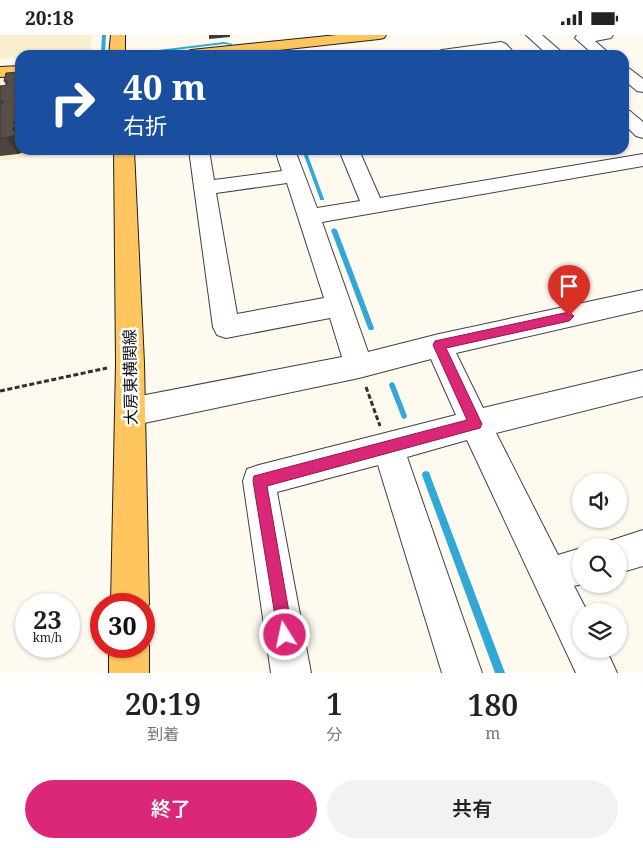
<!DOCTYPE html>
<html lang="ja">
<meta charset="utf-8">
<style>
:root{--surface:#fff;--page:#f2f2f2;--text:#222;--muted:#767676;--accent:#db2777}
body{margin:0;font-family:"Noto Serif","Noto Sans JP",serif;background:var(--page);color:var(--text);height:100vh;display:flex;flex-direction:column;font-size:19px;white-space:nowrap}
*{box-sizing:border-box;margin:0}
p{font-size:16px;color:var(--muted)}
.icon{flex:none;width:28px;height:28px;fill:none;stroke:currentColor;stroke-width:2;stroke-linecap:round;stroke-linejoin:round}
.map{position:relative;height:638px;overflow:hidden}
.sheet{display:flex;flex-direction:column;background:var(--surface);flex:1}
.sheet>*{flex:none}
.top-card{position:absolute;left:15px;top:15px;width:614px;height:105px;border-radius:15px;box-shadow:0 1px 4px #0004;background:#1a4fa0;color:#fff;overflow:hidden}
.controls{position:absolute;left:572px;top:438px;display:grid;gap:10px}
.controls a{display:grid;place-items:center;width:55px;height:55px;border-radius:50%;background:var(--surface);box-shadow:0 1px 4px #0004;font-size:25px}
.speed{position:absolute;left:15px;top:558px;display:flex;gap:10px;font-size:25px;font-weight:700;text-align:center}
.speed>*{display:grid;place-content:center;width:65px;height:65px;border-radius:50%;background:var(--surface);box-shadow:0 1px 4px #0004;line-height:1}
.speed small{font-size:12px;font-weight:400}
.speed .limit{border:8px solid #d22;background:#fff;color:#111}
.pin{position:absolute;display:grid;place-items:center;width:42px;height:42px;color:#fff;margin:-51px -21px;border-radius:50% 50% 50% 0;rotate:-45deg;box-shadow:0 0 5px #0007}
.pin .icon{rotate:45deg}
.me{position:absolute;width:55px;margin:-28px;rotate:350deg;stroke-linejoin:round;filter:drop-shadow(0 0 4px #0008)}
.turn{display:flex;align-items:center;gap:18px;height:105px;padding:0 25px;font-size:22px}
.turn .icon{width:65px;height:65px;stroke-width:2.5}
.turn b{display:block;font-size:35px;line-height:42px}
.eta{display:flex;justify-content:space-evenly;align-items:center;height:85px;text-align:center}
.eta b{font-size:30px;font-weight:600;line-height:35px}
.primary-button{display:flex;gap:10px;margin-top:auto;padding:10px 25px}
.primary-button a{flex:1;height:58px;border-radius:30px;background:var(--accent);color:#fff;font-size:20px;font-weight:600;line-height:58px;text-align:center}
.primary-button a+a{background:var(--page);color:var(--text)}
.status{display:flex;justify-content:space-between;align-items:center;height:35px;padding:0 25px;background:var(--surface);direction:ltr}
.status svg{height:14px;fill:currentColor}
.map>svg:first-child{display:block}
.farmland{fill:#f7efcd}
.lines{fill:none;stroke-linecap:round;stroke-linejoin:round}
.stream{fill:#32a8d7;fill-rule:evenodd}
.minor-casing{stroke:#414141;stroke-width:2}
.major-casing{stroke:#1f1f1f;stroke-width:2}
.path{stroke:#303030;stroke-width:3;stroke-dasharray:5 2.5;stroke-linecap:butt}
.minor{fill:#fff;fill-rule:evenodd}
.major{fill:#ffc660;fill-rule:evenodd}
.wall{fill:#4c4340}
.shaded-wall{fill:#3e3734}
.building{fill:#584e4a;stroke:#3e3734}
.route{fill:#db2777;stroke:#8e194d}
.labels{text-anchor:middle;stroke-width:5;stroke-linejoin:round;paint-order:stroke}
.street-label{font-size:16px;fill:#0e0e0e;stroke:#fff}
</style>
<div class="status"><b>20:18</b><svg viewBox="0 0 49 12"><path d="M0 12V9h3v3zM5 12V6h3v6zM10 12V3h3v9zM15 12V0h3v12zM26 1h20v11H26zM47 4h2v5h-2z"/></svg></div>
<div class="map">
<svg width="643" height="638" viewBox="0 0 643 638">
<rect width="100%" height="100%" fill="#fffaf0"/>
<!-- farmland -->
<path class="farmland" d="M0,0H92L90,19L20,20V23L0,24Z
M0,42H20V115H75L0,126Z"/>
<g class="lines">
<!-- stream -->
<path class="stream" d="M102,0H106L105,18L103,19L101,18Z
M224,7L233,9L231,10L224,9L150,18L148,17L150,16Z
M302,115H306L324,164V165H320V164Z
M334,193L337,195L374,293L373,295H369L368,293L331,195Z
M392,347L394,348L395,350L407,381L406,383L404,384L402,383L389,350L390,348Z
M426,436L429,437L430,440L505,638H495L422,440L423,437Z"/>
<defs>
<path id="minor" d="M526,0H542L565,20H548Z
M577,0H613L611,3L595,6L611,20H594L575,3Z
M501,7L506,9L516,20H500L497,17L476,20H434L437,17L442,15Z
M624,32L630,34L643,44V57L637,56L624,45Z
M624,75L630,76L643,87V103L636,101L624,89Z
M189,115H209L214,145L282,136L275,115H295L317,173L360,166L339,115H359L380,163L643,119V131L322,187L368,317L439,299L643,255V275L456,318L483,373L643,335V361L496,398L558,520L581,513L582,549L574,551L587,576H581V614H606L617,638H576L467,405L407,422L482,638H442L378,430L277,457L311,638H271L243,446L247,434L259,430L456,380L431,324L359,343L130,391L119,387L115,377L119,367L130,363L342,322L330,283L226,303L217,300L213,292ZM287,148L324,263L237,279L216,158Z
M643,495V531L619,538V511H605L606,507Z"/>
<path id="major" d="M111,0H125V20H109Z
M337,0H386L384,3L379,4L234,20H183L186,17L191,15Z
M20,31V41L0,42V32Z
M114,115H134L144,328L149,569L144,581V569H111L116,328Z
M144,599L149,611V638H109V611H144Z"/>
</defs>
<!-- minor casing -->
<use href="#minor" class="minor-casing"/>
<!-- major casing -->
<use href="#major" class="major-casing"/>
<!-- path -->
<path class="path" d="M366,352L380,391
M0,356L107,333"/>
<!-- minor -->
<use href="#minor" class="minor"/>
<!-- major -->
<use href="#major" class="major"/>
</g>
<!-- wall -->
<path class="wall" d="M6,38L20,115H50L49,116L28,119L26,116L18,119L0,121V51L6,50L4,46Z"/>
<!-- shaded-wall -->
<path class="shaded-wall" d="M209,0H230V2L209,4Z
M15,64H20V115H50L49,116L28,119L26,116L18,119L6,103L12,94L17,73L15,66Z"/>
<!-- building -->
<path class="building" d="M20,37V64H15V66L20,68V71L17,73L20,75V77L16,80L19,83L13,87L17,90L12,94L16,97L15,100L6,103H0V70L3,68L4,66H0V51L7,50L8,46H4L6,38Z
M20,85V102H17Z"/>
<!-- route -->
<path class="route" d="M569,277L574,281L569,286L446,313L482,389L480,393L267,451L293,600L290,605L285,608L279,605L253,446L254,441L467,385L433,310L435,306Z"/>
<g class="labels">
<!-- street labels -->
<g class="street-label">
<text transform="translate(130 342) rotate(-91)" y="6">大房東横関線</text>
</g>
</g>
</svg>
<div class="controls">
<a><svg class="icon" aria-label="sound" viewBox="0 0 24 24"><path d="M4 9h4l5-4v14l-5-4H4zM17 9q2 3 0 6"/></svg></a>
<a><svg class="icon" aria-label="search" viewBox="0 0 24 24"><circle cx="10" cy="10" r="6"/><path d="M15 15l6 6"/></svg></a>
<a><svg class="icon" aria-label="layers" viewBox="0 0 24 24"><path d="M12 4l9 5-9 5-9-5zM3 14l9 5 9-5"/></svg></a>
</div>
<div class="speed"><div>23<small>km/h</small></div><div class="limit">30</div></div>
<div class="pin" style="left:569px;top:281px;background:#d93025"><svg class="icon" aria-label="arrive" viewBox="0 0 24 24"><path d="M6 21V4h12l-3 4 3 4H6"/></svg></div>
<svg class="me" style="left:285px;top:600px" viewBox="-20 -20 40 40"><circle r="17" fill="#db2777" stroke="#fff" stroke-width="3"/><path d="M0-11L8 9 0 5-8 9z" fill="#fff"/></svg>
<div class="top-card">
<div class="turn"><svg class="icon" aria-label="right" viewBox="0 0 24 24"><path d="M7 20v-9h11M14 6l5 5-5 5"/></svg><div><b>40 m</b>右折</div></div>
</div>
</div>
<section class="sheet">
<div class="eta">
<div><b>20:19</b><p>到着</p></div>
<div><b>1</b><p>分</p></div>
<div><b>180</b><p>m</p></div>
</div>
<div class="primary-button"><a>終了</a><a>共有</a></div>
</section>
